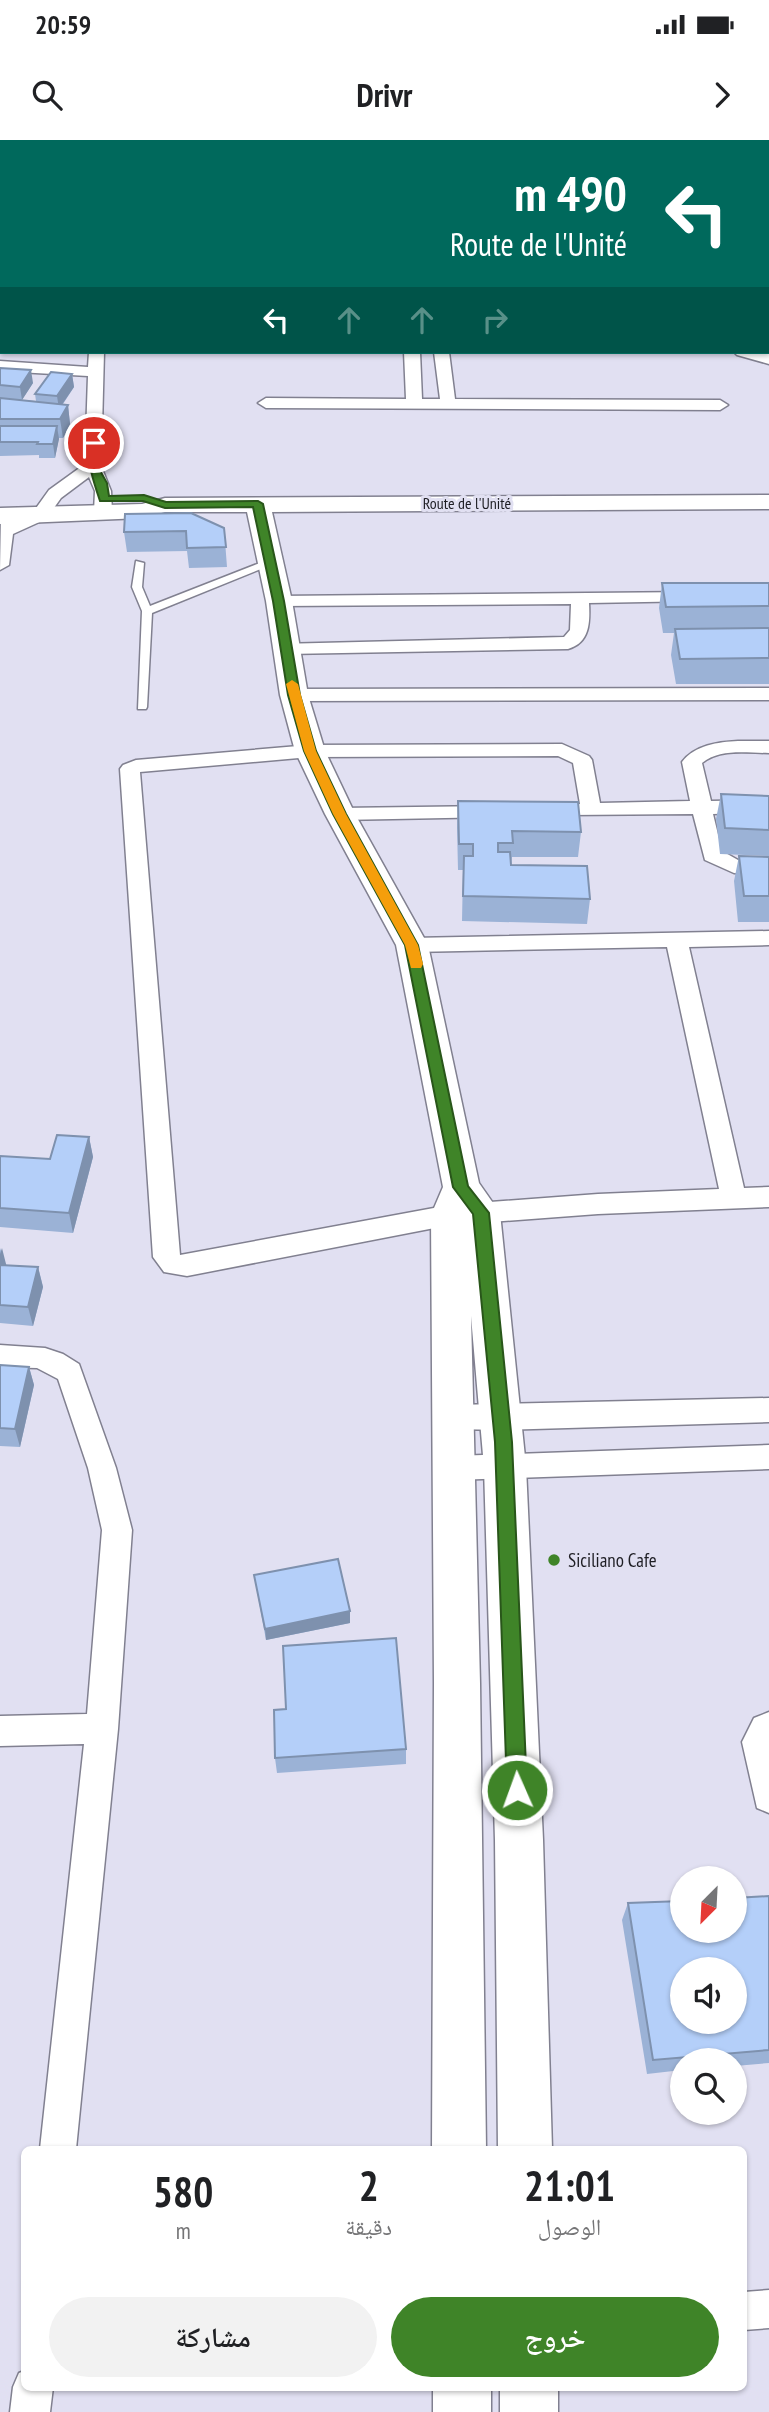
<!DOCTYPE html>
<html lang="ar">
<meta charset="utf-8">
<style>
:root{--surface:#fff;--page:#f2f2f2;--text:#202124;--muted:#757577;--accent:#3f8428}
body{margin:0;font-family:"PT Sans Narrow","Noto Naskh Arabic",sans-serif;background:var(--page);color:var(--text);direction:rtl;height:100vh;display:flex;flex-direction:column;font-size:26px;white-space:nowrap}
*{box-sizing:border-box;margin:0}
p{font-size:23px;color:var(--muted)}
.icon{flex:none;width:38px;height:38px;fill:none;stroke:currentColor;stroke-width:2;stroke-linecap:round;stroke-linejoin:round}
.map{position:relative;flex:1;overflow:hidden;direction:ltr}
.drawer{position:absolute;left:21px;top:2006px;width:726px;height:245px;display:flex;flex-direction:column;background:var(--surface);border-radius:10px;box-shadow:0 2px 5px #0004;direction:rtl}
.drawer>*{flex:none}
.hud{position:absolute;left:0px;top:0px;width:770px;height:214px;box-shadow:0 2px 5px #0004;direction:rtl;background:#00695c;color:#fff;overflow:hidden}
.needle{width:46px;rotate:204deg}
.buttons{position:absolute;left:670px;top:1726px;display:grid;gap:14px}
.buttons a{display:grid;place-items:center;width:77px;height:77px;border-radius:50%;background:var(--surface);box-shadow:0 2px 5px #0004;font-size:35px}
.pin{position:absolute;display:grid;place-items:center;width:60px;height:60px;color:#fff;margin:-30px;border:4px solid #fff;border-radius:50%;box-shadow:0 2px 7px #0007}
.me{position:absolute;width:77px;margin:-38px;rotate:358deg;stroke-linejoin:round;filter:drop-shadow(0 0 5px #0008)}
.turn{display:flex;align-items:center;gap:24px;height:147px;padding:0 28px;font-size:32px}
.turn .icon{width:91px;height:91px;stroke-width:2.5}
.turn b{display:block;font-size:49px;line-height:60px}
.lanes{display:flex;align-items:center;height:66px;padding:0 28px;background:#0003;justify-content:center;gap:35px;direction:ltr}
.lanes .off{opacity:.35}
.eta{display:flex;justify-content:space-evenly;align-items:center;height:119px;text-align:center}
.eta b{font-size:42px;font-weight:600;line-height:49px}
.action{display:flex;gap:14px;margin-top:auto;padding:14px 28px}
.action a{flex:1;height:80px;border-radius:42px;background:var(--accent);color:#fff;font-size:28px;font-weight:600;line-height:80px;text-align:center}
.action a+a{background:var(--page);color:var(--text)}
.status{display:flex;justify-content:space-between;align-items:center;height:49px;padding:0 35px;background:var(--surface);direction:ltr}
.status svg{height:19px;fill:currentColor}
header{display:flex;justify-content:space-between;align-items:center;height:91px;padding:0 28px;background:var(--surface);font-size:32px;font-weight:600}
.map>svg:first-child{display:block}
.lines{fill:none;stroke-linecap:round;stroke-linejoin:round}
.lane-casing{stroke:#818090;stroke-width:3}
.street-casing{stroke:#818090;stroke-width:3}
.secondary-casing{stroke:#818090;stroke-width:3}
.lane{fill:#fff;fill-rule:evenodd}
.street{fill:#fff;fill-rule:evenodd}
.secondary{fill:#fff;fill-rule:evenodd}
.wall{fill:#9bb2d6}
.shaded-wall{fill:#7e91ae}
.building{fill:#b4cff9;stroke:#7e91ae;stroke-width:2;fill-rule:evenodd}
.route{fill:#3f8428;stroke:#29561a;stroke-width:2}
.slow{fill:#f59e0b}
.poi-dot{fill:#3f8428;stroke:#e1e0f2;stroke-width:2.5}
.labels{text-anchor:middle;stroke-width:6;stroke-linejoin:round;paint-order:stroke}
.far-street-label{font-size:16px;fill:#1e1e24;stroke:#e1e0f2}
.poi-label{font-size:19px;fill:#1e1e24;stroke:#e1e0f2;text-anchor:start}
</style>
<div class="status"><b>20:59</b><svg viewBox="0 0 49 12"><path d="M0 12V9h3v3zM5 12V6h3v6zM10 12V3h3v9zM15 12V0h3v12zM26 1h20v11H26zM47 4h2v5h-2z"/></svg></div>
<header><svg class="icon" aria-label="forward" viewBox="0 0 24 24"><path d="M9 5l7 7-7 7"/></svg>Drivr<svg class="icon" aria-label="search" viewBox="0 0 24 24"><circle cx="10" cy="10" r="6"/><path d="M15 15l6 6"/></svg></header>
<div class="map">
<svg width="769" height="2272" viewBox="0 0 769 2272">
<rect width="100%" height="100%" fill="#e1e0f2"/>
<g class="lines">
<defs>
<path id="lane" d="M270,419L275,422L273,424L152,473L147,567L146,569H138L142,471L132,447L136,421L144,423L142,447L150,466Z"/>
<path id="street" d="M175,0H195L196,2H176Z
M396,0H409L395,2Z
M693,0H714L715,2H694Z
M768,9H769V17H768Z
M0,20H2V28H0Z
M768,140H769V149H768Z
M89,212H104L101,326L111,351L112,372L103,377L94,372L95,351L89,337L61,358L46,379L13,394L9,425L0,430L1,375H13L15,380L34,371L49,350L85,324L88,236L0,231V221L88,227Z
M404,212H420L422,259H440L434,212H449L455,259L720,260L728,265L720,270L266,268L258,263L266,258L406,259Z
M734,212L769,214V224L737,215Z
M694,452L700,453L703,457L700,461L589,463C590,482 590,503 568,509L286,514L279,512L277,508L279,504L564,497L570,490L571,464L279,466L270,461L279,456Z
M769,548V560L294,561L284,555L294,549Z
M738,601H769V613C747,613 720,608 702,623L711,661L769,660V672L713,674L722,711L738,720L769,722V736L734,733L705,720L693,674L568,675L565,670L568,665L580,664L573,623L558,616L310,617L140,632L180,1115L450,1065L598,1054L719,1049L667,807L412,812L404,810L401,805L404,800L412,798L769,791V805L689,807L744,1048L769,1047V1067L598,1074L450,1085L187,1136L164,1132L153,1117L120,629L123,625L136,620L310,605L562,604L589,616L592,620L600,663L690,661L682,622C695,605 718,602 738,601Z
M491,666L498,667L501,672L498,677L340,680L333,679L330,674L333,669L340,668Z
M0,1205L45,1208L63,1214L79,1224L116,1328L132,1390L118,1589L76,2009H40L84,1604L0,1606V1576L87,1574L102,1390L88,1328L58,1239L37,1228L0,1227Z
M769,1258V1282L502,1290L454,1289L444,1285L440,1277L444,1269L454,1265Z
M769,1305V1329L455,1340L445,1337L441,1328L445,1319L455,1316Z
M769,1572V1673L757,1668L742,1602L754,1578Z
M769,2150V2188L744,2190V2152Z
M24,2231V2247H53L50,2272H10L13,2247L19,2233Z"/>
<path id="secondary" d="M769,355V369L272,372L292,461L308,555L325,611L355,674L428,805L479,1043L500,1073L526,1327L543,1700L552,2009H498L495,1700L484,1327L471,1176L480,1543L486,2009H432L434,1543L431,1075L443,1047L396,805L325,674L295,611L280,555L266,461L247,372H165L142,378L0,384V368L142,364L165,358Z
M433,2247H491V2272H433Z
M500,2247H558V2272H500Z"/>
</defs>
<!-- lane casing -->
<use href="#lane" class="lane-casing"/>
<!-- street casing -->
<use href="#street" class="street-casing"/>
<!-- secondary casing -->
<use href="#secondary" class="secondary-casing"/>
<!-- lane -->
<use href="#lane" class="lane"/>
<!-- street -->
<use href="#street" class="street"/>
<!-- secondary -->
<use href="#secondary" class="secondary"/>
</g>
<!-- wall -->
<path class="wall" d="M0,228L33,243L22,260L36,261L35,254L72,234L74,247L63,264L68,265L70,284L63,298H59L55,318H39V315L0,316Z
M224,388L227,427L189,428L187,411L127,412L124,392Z
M662,443H769V544H676L671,515L674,493H663L659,468Z
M721,654L769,656V716L720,714L716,679Z
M458,661L581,692L578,717H512L511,725L590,759L587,784L462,781L463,730H458L457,687Z
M739,716L769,717V782H738L734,741Z
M89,997L93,1017L73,1093L0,1087V1016L50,1019Z
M0,1108L6,1125L38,1127L43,1147L33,1186L0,1183Z
M0,1225L29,1227L34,1245L20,1307L0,1306Z
M254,1435L350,1471V1483L266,1500Z
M406,1609V1624L277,1633L275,1618Z
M769,1756V1923L735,1926V1920H682V1930L647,1934L622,1780L628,1763Z"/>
<!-- shaded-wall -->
<path class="shaded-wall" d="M31,230L33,243L22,260L20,247Z
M72,234L74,247L59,269L57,256Z
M68,265L70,284L63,298L60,279Z
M57,286L59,299L55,318L53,304Z
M89,997L93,1017L73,1093L69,1073Z
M2,1108L7,1128L0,1134V1114Z
M38,1127L43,1147L33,1186L28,1167Z
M29,1227L34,1245L20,1307L15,1289Z
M350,1471V1483L266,1500L265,1489Z"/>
<!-- building -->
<path class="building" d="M0,228L31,230L20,247L0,245Z
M51,232L72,234L57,256L35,254Z
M0,258L68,265L60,279H0Z
M0,286H57L53,304H37L38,302H0Z
M191,373L224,388L226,407L187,408L186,391L124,392L125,374Z
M662,443H769V466L666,467Z
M769,488V518L680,519L675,489Z
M721,654L769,656V690L725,688Z
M458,661L578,662L581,692L512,691L513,703H498V712H510L511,725L587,726L590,759L463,756L464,716H473V704H459Z
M739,716L769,717V756H744Z
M57,995L89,997L69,1073L0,1068V1016L50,1019Z
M0,1125L38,1127L28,1167L0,1165Z
M0,1225L29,1227L15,1289L0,1288Z
M338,1419L350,1471L265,1489L254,1435Z
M396,1498L406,1609L275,1618L274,1570L286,1569L283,1506Z
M769,1756V1910L653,1920L628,1763L682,1761V1790H735V1758ZM682,1829H735V1881H682Z"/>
<!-- route -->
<path class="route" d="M94,300L99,303L98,327L107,343L109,356L144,355L166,362L258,361L263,364L284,461L300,555L316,611L346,674L418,805L468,1046L489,1073L512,1302L527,1650L524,1657L517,1660L510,1657L507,1650L495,1302L473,1074L453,1047L405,805L333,674L304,611L288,555L273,461L253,367L165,368L143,361H100C93,340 88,326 89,303Z"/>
<!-- slow -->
<path class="slow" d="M292,540L298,544L316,611L346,674L418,805L423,824L421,828H411L405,805L333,674L304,611L286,544Z"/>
<!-- markers -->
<circle class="poi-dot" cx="554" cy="1420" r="7"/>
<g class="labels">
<!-- far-street labels -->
<g class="far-street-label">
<text x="467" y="369">Route de l'Unité</text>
</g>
<!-- poi labels -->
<g class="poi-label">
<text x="568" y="1427">Siciliano Cafe</text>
</g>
</g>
</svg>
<div class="buttons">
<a><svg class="needle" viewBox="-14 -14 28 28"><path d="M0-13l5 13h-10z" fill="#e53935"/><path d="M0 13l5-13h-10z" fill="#757577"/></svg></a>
<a><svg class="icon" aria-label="sound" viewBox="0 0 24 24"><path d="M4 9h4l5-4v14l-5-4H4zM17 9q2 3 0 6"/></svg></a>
<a><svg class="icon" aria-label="search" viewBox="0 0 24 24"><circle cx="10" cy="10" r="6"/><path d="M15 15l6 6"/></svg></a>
</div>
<div class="pin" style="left:94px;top:303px;background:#d93025"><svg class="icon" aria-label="arrive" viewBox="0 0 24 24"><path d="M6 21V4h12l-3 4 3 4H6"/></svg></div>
<svg class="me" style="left:517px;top:1650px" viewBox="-20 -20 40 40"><circle r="17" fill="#3f8428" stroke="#fff" stroke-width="3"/><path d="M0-11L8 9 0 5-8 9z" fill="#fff"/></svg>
<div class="hud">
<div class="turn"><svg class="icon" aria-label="left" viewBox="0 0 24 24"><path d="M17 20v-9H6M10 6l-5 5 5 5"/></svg><div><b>490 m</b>Route de l'Unité</div></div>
<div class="lanes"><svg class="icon" aria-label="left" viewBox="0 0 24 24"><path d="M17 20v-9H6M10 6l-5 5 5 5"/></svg><svg class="icon off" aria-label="ahead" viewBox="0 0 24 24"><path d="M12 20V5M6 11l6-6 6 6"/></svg><svg class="icon off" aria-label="ahead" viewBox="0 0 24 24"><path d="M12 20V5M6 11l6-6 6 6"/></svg><svg class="icon off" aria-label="right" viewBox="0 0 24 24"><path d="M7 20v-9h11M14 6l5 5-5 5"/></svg></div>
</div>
<section class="drawer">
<div class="eta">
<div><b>21:01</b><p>الوصول</p></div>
<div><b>2</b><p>دقيقة</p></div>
<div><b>580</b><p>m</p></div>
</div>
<div class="action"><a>خروج</a><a>مشاركة</a></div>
</section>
</div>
